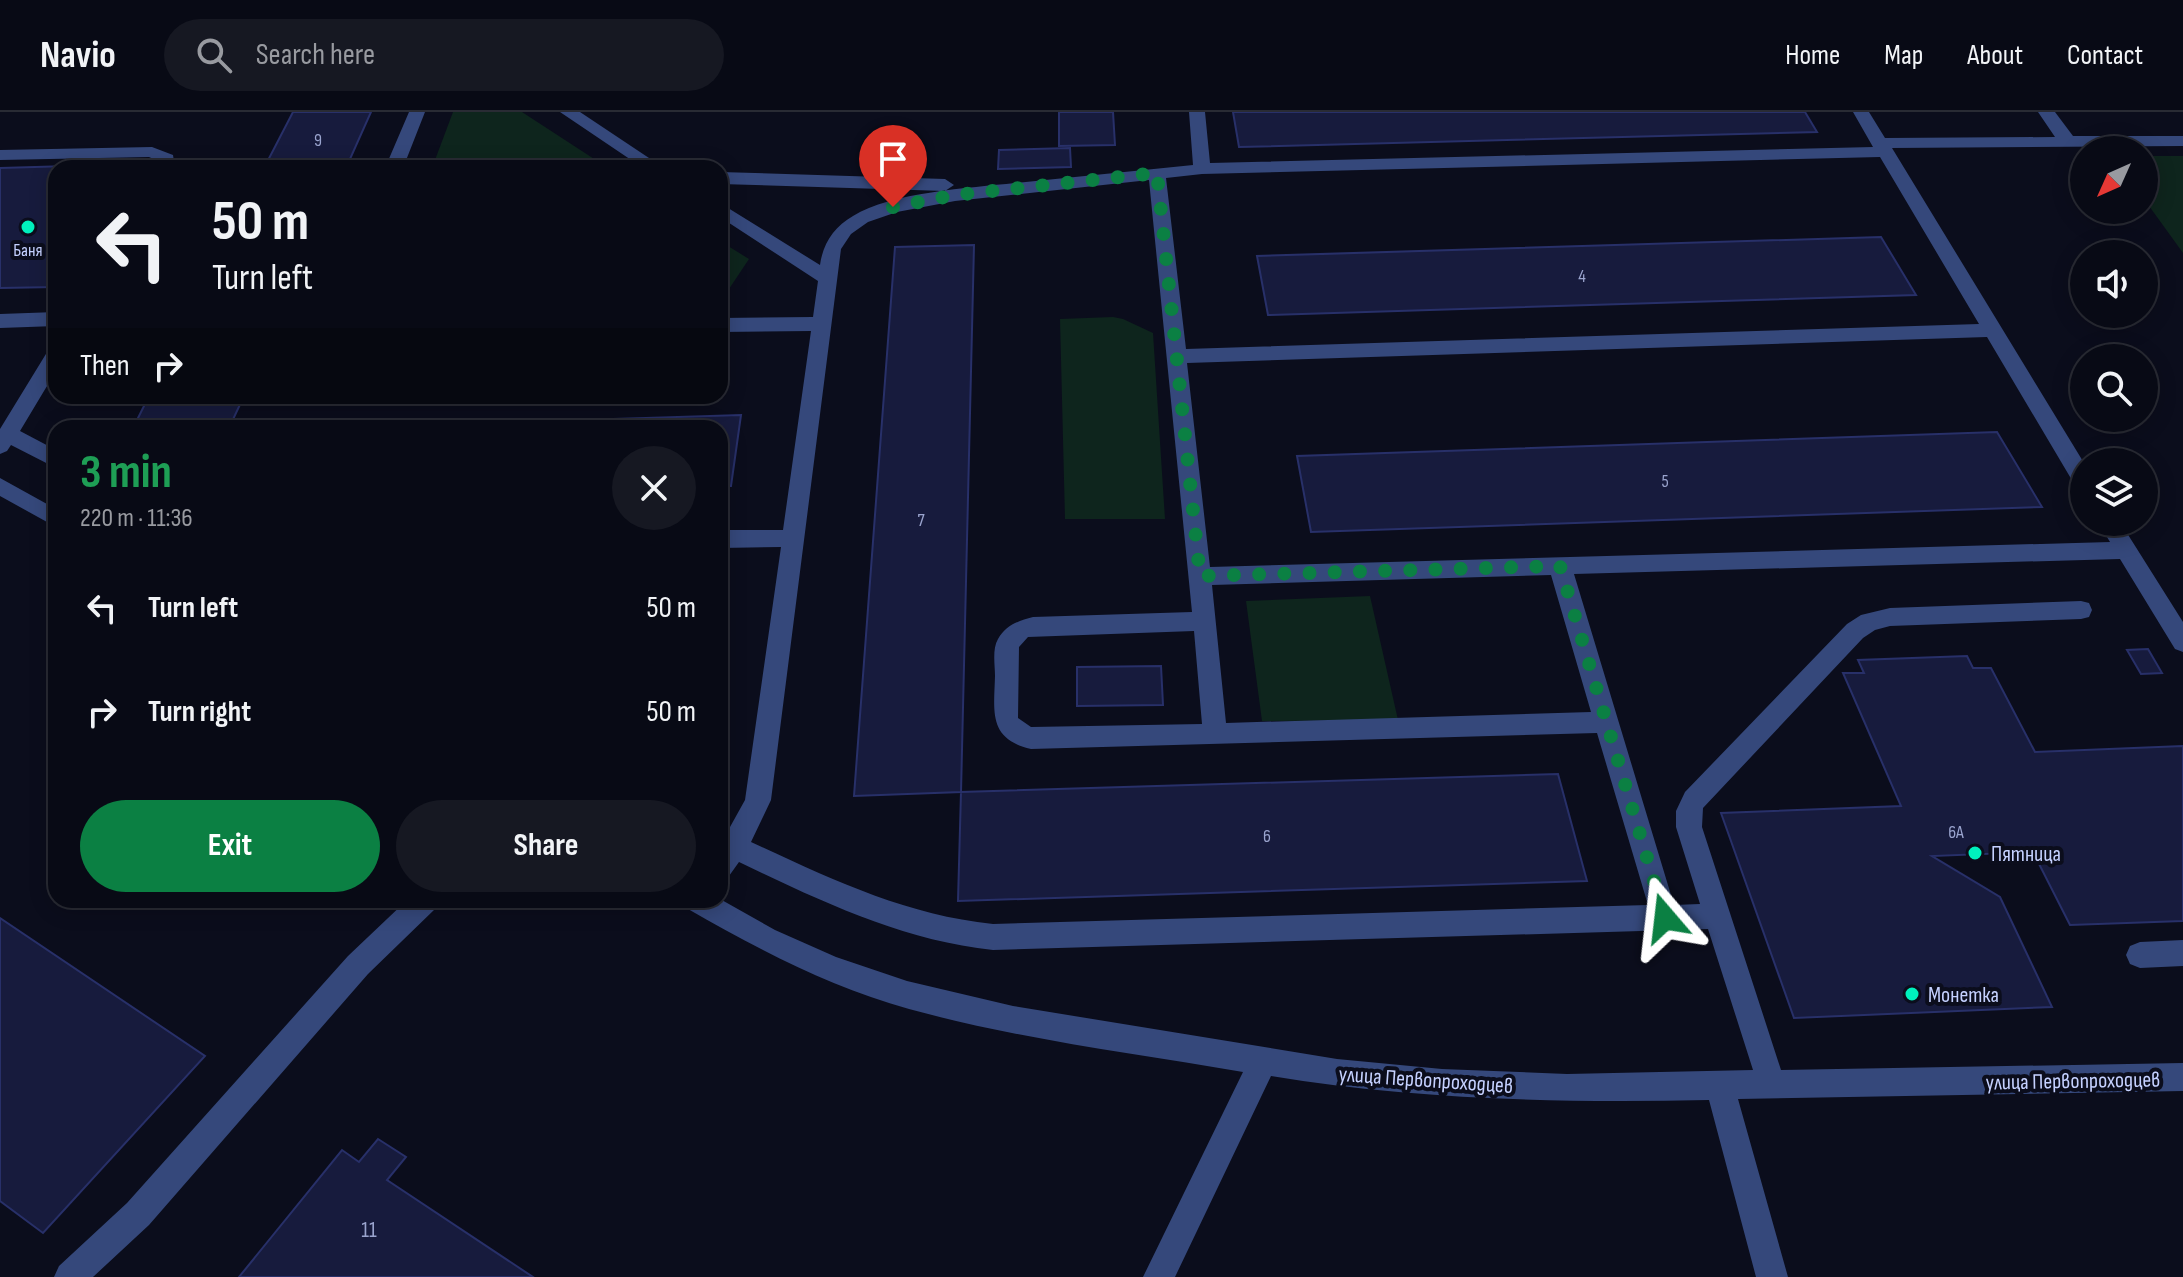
<!DOCTYPE html>
<meta charset="utf-8">
<style>
:root{--surface:#080a15;--page:#161822;--text:#f1f3f6;--muted:#989aa0;--line:#292b34;--accent:#0b8043}
body{margin:0;font-family:"Sofia Sans Condensed",sans-serif;background:var(--page);color:var(--text);height:100vh;display:flex;flex-direction:column;font-size:30px;white-space:nowrap}
*{box-sizing:border-box;margin:0}
p{font-size:26px;color:var(--muted)}
.icon{flex:none;width:44px;height:44px;fill:none;stroke:currentColor;stroke-width:2;stroke-linecap:round;stroke-linejoin:round}
.map{position:relative;flex:1;overflow:hidden}
.details{position:absolute;left:48px;top:308px;width:680px;height:488px;display:flex;flex-direction:column;background:var(--surface);border-radius:24px;box-shadow:0 4px 20px #0003,0 0 0 2px var(--line)}
.details>*{flex:none}
.top-card{position:absolute;left:48px;top:48px;width:680px;height:244px;border-radius:24px;box-shadow:0 4px 20px #0003,0 0 0 2px var(--line);background:#080a15;color:var(--text);overflow:hidden}
.needle{width:52px;rotate:225deg}
.controls{position:absolute;left:2070px;top:24px;display:grid;gap:16px}
.controls a{display:grid;place-items:center;width:88px;height:88px;border-radius:50%;background:var(--surface);box-shadow:0 4px 20px #0003,0 0 0 2px var(--line);font-size:40px}
.pin{position:absolute;display:grid;place-items:center;width:68px;height:68px;color:#fff;margin:-82px -34px;border-radius:50% 50% 50% 0;rotate:-45deg;box-shadow:0 0 8px #0007}
.pin .icon{rotate:45deg}
.me{position:absolute;width:88px;margin:-44px;rotate:343deg;stroke-linejoin:round;filter:drop-shadow(0 0 6px #0008)}
.turn{display:flex;align-items:center;gap:28px;height:168px;padding:0 32px;font-size:36px}
.turn .icon{width:104px;height:104px;stroke-width:2.5}
.turn b{display:block;font-size:56px;line-height:68px}
.then{display:flex;align-items:center;height:76px;padding:0 32px;background:#0003;gap:16px;font-size:30px}
.round{display:grid;place-items:center;flex:none;width:84px;height:84px;border-radius:42px;background:var(--page)}
.overview{display:flex;align-items:center;justify-content:space-between;height:136px;padding:0 32px}
h1{font-size:48px;font-weight:700;line-height:60px;color:#1e9e55}
.primary-button{display:flex;gap:16px;margin-top:auto;padding:16px 32px}
.primary-button a{flex:1;height:92px;border-radius:48px;background:var(--accent);color:#fff;font-size:32px;font-weight:700;line-height:92px;text-align:center}
.primary-button a+a{background:var(--page);color:var(--text)}
ul{padding:0;list-style:none}
li{display:flex;align-items:center;gap:24px;height:104px;padding:0 32px}
li div{flex:1}
li b{display:block;font-size:30px}
li em{font-style:normal}
header{display:flex;align-items:center;gap:48px;box-sizing:border-box;height:112px;padding:0 40px;background:var(--surface);border-bottom:2px solid var(--line)}
header strong{font-size:38px}
nav{display:flex;gap:44px;margin-inline-start:auto;font-size:28px}
.search{width:560px;height:72px;background:var(--page);display:flex;align-items:center;gap:20px;box-sizing:border-box;padding:0 28px;border-radius:44px;color:var(--muted);font-size:30px}
.map>svg:first-child{display:block}
.green{fill:#0e251d}
.building{fill:#171b3d;stroke:#283069;stroke-width:2}
.lines{fill:none;stroke-linecap:round;stroke-linejoin:round}
.minor{fill:#35487b;fill-rule:evenodd}
.route{stroke:#0b8043;stroke-width:14;stroke-dasharray:0 25.2}
.poi-dot{fill:#00f0bd;stroke:#0b0d1c;stroke-width:3}
.labels{text-anchor:middle;stroke-width:8;stroke-linejoin:round;paint-order:stroke}
.number-label{font-size:18px;fill:#9aa4ce}
.far-poi-label{font-size:18px;fill:#c5d1ff;stroke:#0b0d1c}
.poi-label{font-size:22px;fill:#c5d1ff;stroke:#0b0d1c;text-anchor:start}
.street-label{font-size:22px;fill:#c5d1ff;stroke:#0b0d1c}
.near-number-label{font-size:22px;fill:#9aa4ce}
</style>
<header>
<strong>Navio</strong>
<div class="search"><svg class="icon" aria-label="search" viewBox="0 0 24 24"><circle cx="10" cy="10" r="6"/><path d="M15 15l6 6"/></svg>Search here</div>
<nav><a>Home</a><a>Map</a><a>About</a><a>Contact</a></nav>
</header>
<div class="map">
<svg width="2183" height="1165" viewBox="0 0 2183 1165">
<rect width="100%" height="100%" fill="#0b0d1c"/>
<!-- green -->
<path class="green" d="M453,0H522L608,56H432Z
M2144,44H2183V141L2144,87Z
M720,129L749,147L727,180H720Z
M1113,205L1123,207L1153,221L1165,407H1065L1060,207Z
M1370,484L1398,608L1262,609L1246,489Z"/>
<!-- building -->
<path class="building" d="M293,0H371L346,56H264Z
M1059,0H1113L1115,33L1059,34Z
M1233,0H1805L1817,20L1239,35Z
M1070,36L1071,55L998,57L999,38Z
M138,52L136,56H56V175L0,176V56Z
M1881,125L1916,183L1268,203L1257,144Z
M974,133L961,680L854,684L895,135Z
M149,284H244L229,316H133Z
M741,303L731,374H720V316H319Z
M1997,320L2042,395L1311,420L1297,344Z
M2148,537L2162,561L2141,562L2127,538Z
M1967,544L1973,556H1991L2035,640L2183,634V809L2070,813L2033,740L1932,744L2000,785L2052,895L1794,906L1721,701L1901,694L1843,561H1864L1858,548Z
M1161,554L1163,593L1077,594V555Z
M1558,662L1587,769L958,789L961,680Z
M0,806L205,944L43,1121L0,1089Z
M378,1027L406,1045L387,1068L533,1165H239L342,1038L359,1050Z"/>
<g class="lines">
<!-- minor -->
<path class="minor" d="M409,0H425L403,56H385Z
M560,0H580L664,56H643Z
M1189,0H1205L1210,51L1873,35L1853,0H1869L1885,26L2055,25L2038,0H2055L2073,24H2183V34L1892,36L2084,351V377L2076,375L1987,225L1187,251L1210,455L2110,430L2098,410H2120L2183,510V540L2175,537L2120,447L1574,462L1674,793L1700,792L1676,715V699L1685,680L1847,512L1861,503L1890,496L2081,489L2089,491L2092,498L2089,505L2081,507L1890,514L1875,518L1863,526L1703,696L1702,715L1781,958L2183,951V979L1738,987L1788,1165H1756L1709,988C1562,991 1417,988 1271,964L1175,1165H1143L1243,960C1131,941 1018,927 909,897C830,875 758,837 688,797L684,788L720,787L775,818L836,845L907,869L1013,894L1337,947L1442,957L1567,962L1753,958L1708,817L993,838C901,828 821,789 739,750L729,764L720,767V733L745,688L781,435L720,436V418H783L811,219L720,220V206L813,205L818,169L720,105V91L820,153C823,131 834,115 853,104C891,80 970,76 1015,71C1074,65 1134,59 1193,53ZM1880,45L1979,212L1186,237L1166,66L1202,62ZM1149,68L1192,500L1033,505C1018,509 1006,513 998,527C992,537 995,553 995,564C994,600 988,627 1031,637L1597,621L1648,793L993,812C905,803 831,767 751,730L771,688L841,137L851,122L868,110L897,100L955,89ZM1551,463L1591,600L1226,611L1212,473ZM1194,519L1202,612L1031,615L1018,606L1019,535L1028,525Z
M152,35L173,43L175,56H157L158,49L149,45L0,48V38Z
M720,60L945,67L954,73L945,79L720,72Z
M56,200V214L0,216V202Z
M56,235V259L20,319L56,338V356L11,333L7,339L0,342V317L49,237Z
M0,366L56,397V415L0,384Z
M407,788H439L435,797L368,862L149,1113L93,1165H54L59,1154L127,1091L348,844Z
M2183,828V854L2140,856L2130,852L2126,843L2130,834L2140,830Z"/>
</g>
<g class="lines">
<!-- route -->
<path class="route" d="M893,95L955,83L1157,61L1200,464L1560,454L1665,806"/>
</g>
<!-- markers -->
<g class="poi-dot">
<circle cx="28" cy="115" r="8"/>
<circle cx="1975" cy="741" r="8"/>
<circle cx="1912" cy="882" r="8"/>
</g>
<g class="labels">
<!-- number labels -->
<g class="number-label">
<text x="318" y="34">9</text>
<text x="1582" y="170">4</text>
<text x="1665" y="375">5</text>
<text x="921" y="414">7</text>
<text x="1956" y="726">6А</text>
<text x="1267" y="730">6</text>
</g>
<!-- far-poi labels -->
<g class="far-poi-label">
<text x="28" y="144">Баня</text>
</g>
<!-- poi labels -->
<g class="poi-label">
<text x="1991" y="749">Пятница</text>
<text x="1928" y="890">Монетка</text>
</g>
<!-- street labels -->
<g class="street-label">
<text transform="translate(1426 967) rotate(4)" y="8">улица Первопроходцев</text>
<text transform="translate(2073 968) rotate(-1)" y="8">улица Первопроходцев</text>
</g>
<!-- near-number labels -->
<g class="near-number-label">
<text x="369" y="1125">11</text>
</g>
</g>
</svg>
<div class="controls">
<a><svg class="needle" viewBox="-14 -14 28 28"><path d="M0-13l5 13h-10z" fill="#e53935"/><path d="M0 13l5-13h-10z" fill="#989aa0"/></svg></a>
<a><svg class="icon" aria-label="sound" viewBox="0 0 24 24"><path d="M4 9h4l5-4v14l-5-4H4zM17 9q2 3 0 6"/></svg></a>
<a><svg class="icon" aria-label="search" viewBox="0 0 24 24"><circle cx="10" cy="10" r="6"/><path d="M15 15l6 6"/></svg></a>
<a><svg class="icon" aria-label="layers" viewBox="0 0 24 24"><path d="M12 4l9 5-9 5-9-5zM3 14l9 5 9-5"/></svg></a>
</div>
<div class="pin" style="left:893px;top:95px;background:#d93025"><svg class="icon" aria-label="arrive" viewBox="0 0 24 24"><path d="M6 21V4h12l-3 4 3 4H6"/></svg></div>
<svg class="me" style="left:1665px;top:806px" viewBox="-20 -20 40 40"><path d="M0-17L14 15 0 8-14 15z" fill="#0b8043" stroke="#fff" stroke-width="4"/></svg>
<div class="top-card">
<div class="turn"><svg class="icon" aria-label="left" viewBox="0 0 24 24"><path d="M17 20v-9H6M10 6l-5 5 5 5"/></svg><div><b>50 m</b>Turn left</div></div>
<div class="then">Then<svg class="icon" aria-label="right" viewBox="0 0 24 24"><path d="M7 20v-9h11M14 6l5 5-5 5"/></svg></div>
</div>
<section class="details">
<div class="overview"><div><h1>3 min</h1><p>220 m · 11:36</p></div><a class="round"><svg class="icon" aria-label="close" viewBox="0 0 24 24"><path d="M6 6l12 12M18 6L6 18"/></svg></a></div>
<ul>
<li><svg class="icon" aria-label="left" viewBox="0 0 24 24"><path d="M17 20v-9H6M10 6l-5 5 5 5"/></svg><div><b>Turn left</b></div><em>50 m</em></li>
<li><svg class="icon" aria-label="right" viewBox="0 0 24 24"><path d="M7 20v-9h11M14 6l5 5-5 5"/></svg><div><b>Turn right</b></div><em>50 m</em></li>
</ul>
<div class="primary-button"><a>Exit</a><a>Share</a></div>
</section>
</div>
